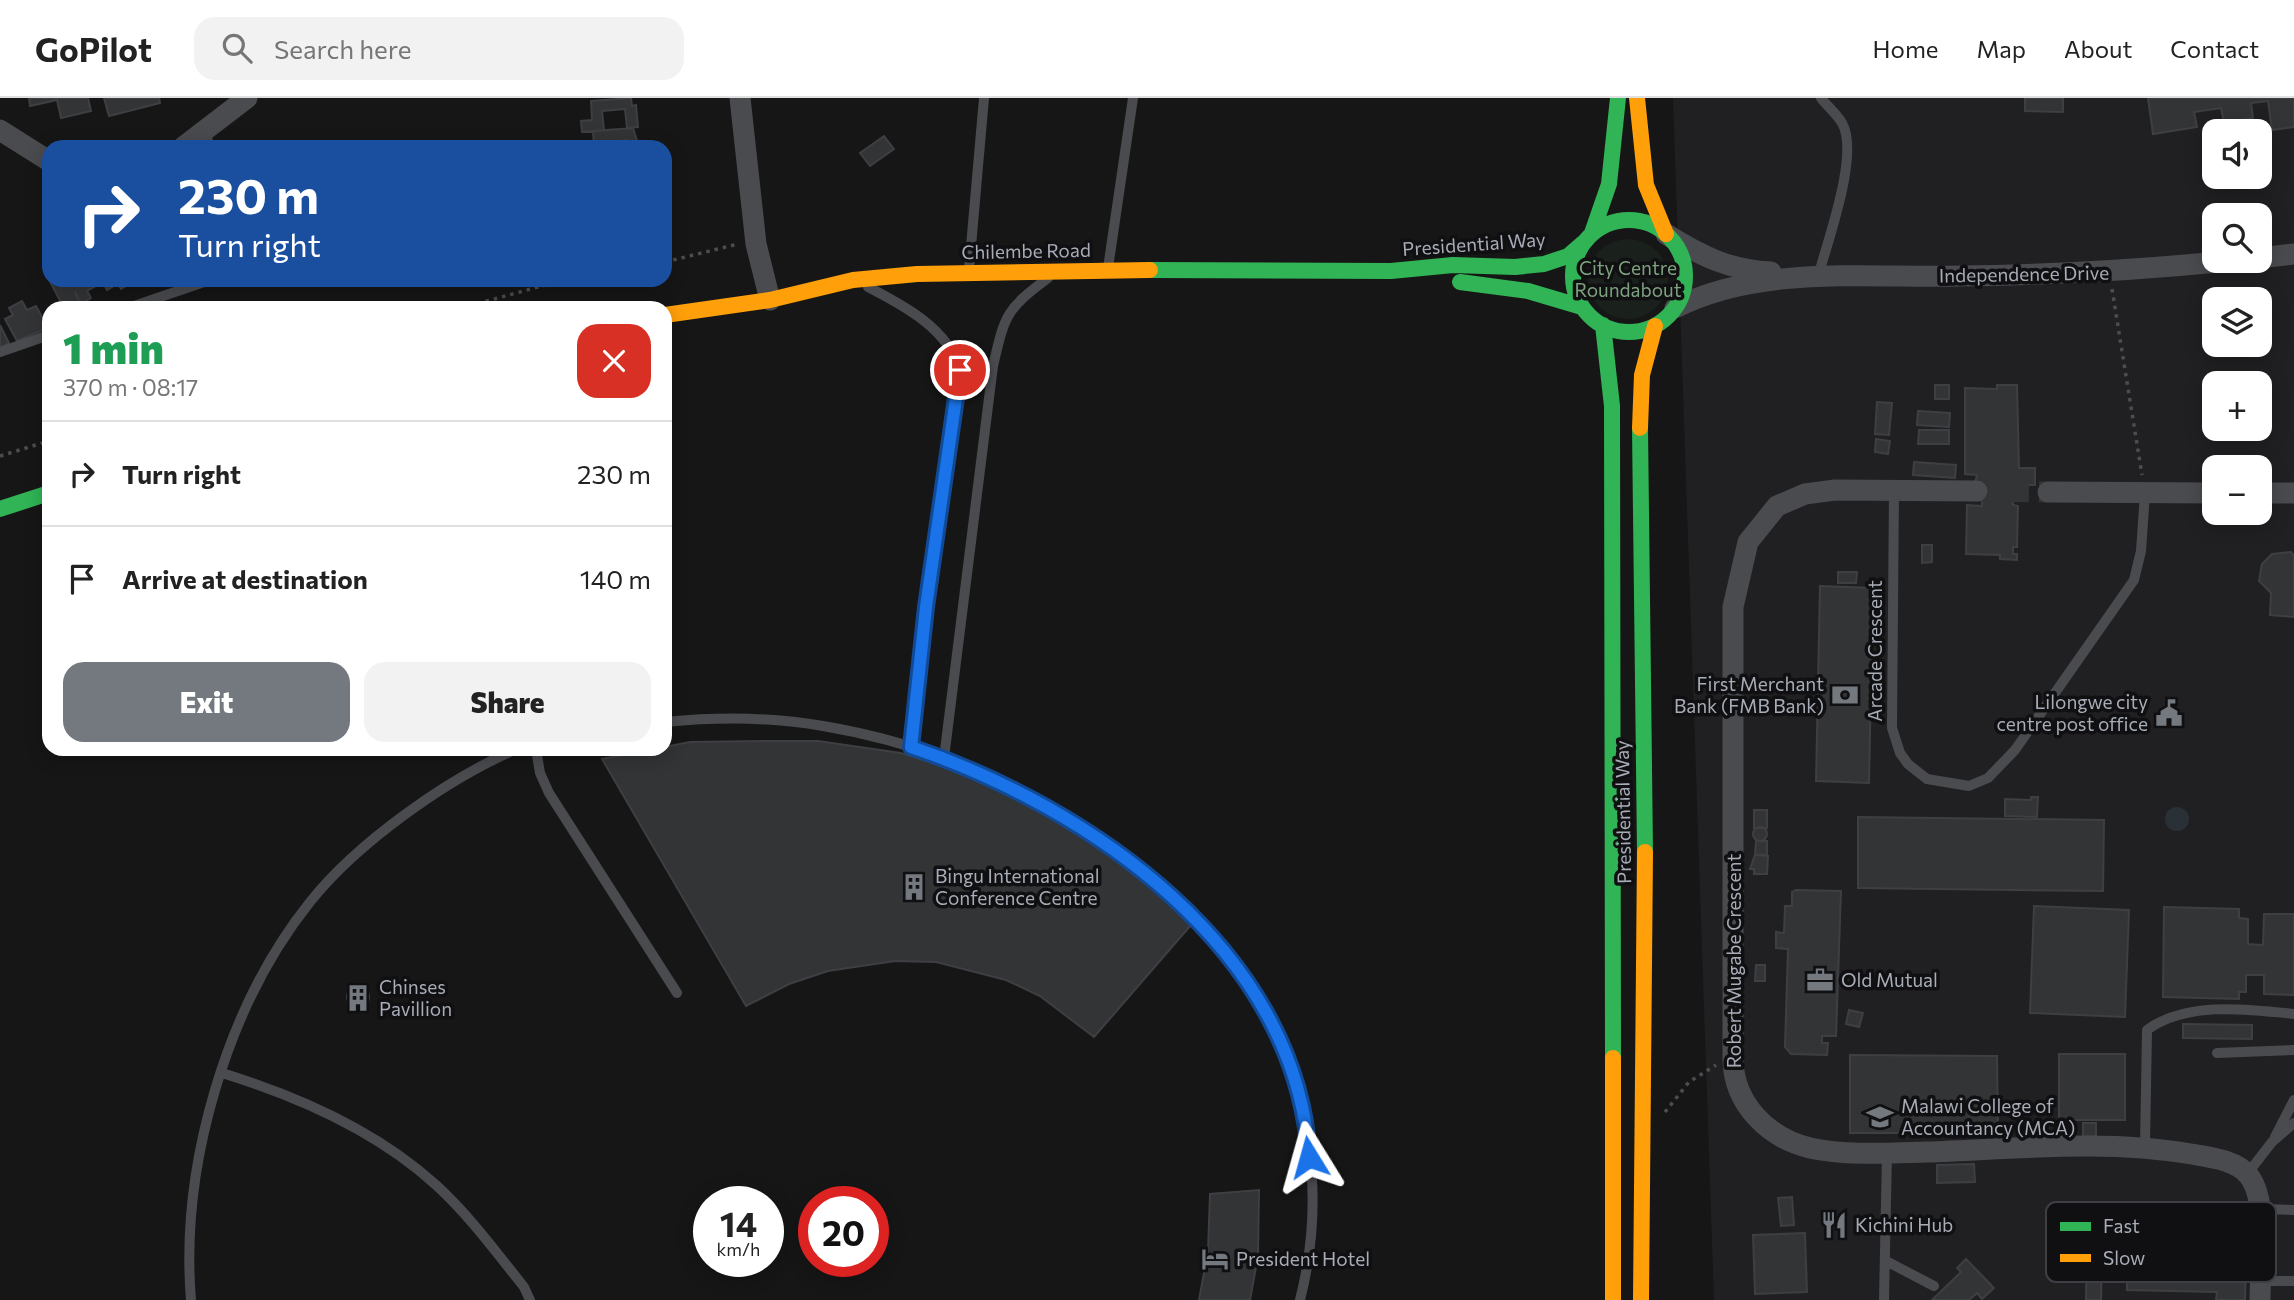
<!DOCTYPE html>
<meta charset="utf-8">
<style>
:root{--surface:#fff;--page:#f2f2f2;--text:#222;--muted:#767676;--line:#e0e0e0;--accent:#74787f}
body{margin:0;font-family:Commissioner,sans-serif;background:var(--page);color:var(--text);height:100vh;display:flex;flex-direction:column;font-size:26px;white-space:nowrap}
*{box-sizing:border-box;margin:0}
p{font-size:23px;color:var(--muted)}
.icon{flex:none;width:38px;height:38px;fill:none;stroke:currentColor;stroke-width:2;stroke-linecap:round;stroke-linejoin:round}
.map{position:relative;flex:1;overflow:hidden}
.side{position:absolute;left:42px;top:203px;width:630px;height:455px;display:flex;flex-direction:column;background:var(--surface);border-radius:21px;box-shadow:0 4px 18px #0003}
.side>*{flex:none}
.hud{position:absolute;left:42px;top:42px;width:630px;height:147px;border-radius:21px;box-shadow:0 4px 18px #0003;background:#1a4fa0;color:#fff;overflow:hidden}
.buttons{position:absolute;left:2202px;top:21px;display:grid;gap:14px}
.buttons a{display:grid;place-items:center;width:70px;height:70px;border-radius:14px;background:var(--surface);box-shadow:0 4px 18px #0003;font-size:35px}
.speed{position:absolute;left:693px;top:1088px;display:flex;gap:14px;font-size:35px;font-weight:700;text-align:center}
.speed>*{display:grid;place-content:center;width:91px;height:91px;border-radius:50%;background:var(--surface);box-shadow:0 4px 18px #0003;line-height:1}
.speed small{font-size:18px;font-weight:400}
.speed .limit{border:10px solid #d22;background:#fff;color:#111}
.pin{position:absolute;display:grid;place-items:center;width:60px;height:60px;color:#fff;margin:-30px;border:4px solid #fff;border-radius:50%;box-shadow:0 2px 7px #0007}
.me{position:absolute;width:77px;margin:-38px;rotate:352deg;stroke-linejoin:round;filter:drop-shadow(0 0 5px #0008)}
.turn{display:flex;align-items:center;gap:24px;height:147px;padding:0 21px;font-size:32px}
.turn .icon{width:91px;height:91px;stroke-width:2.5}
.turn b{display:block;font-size:49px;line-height:60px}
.round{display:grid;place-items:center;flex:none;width:74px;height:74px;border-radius:21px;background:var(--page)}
.head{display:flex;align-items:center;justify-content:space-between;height:119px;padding:0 21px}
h1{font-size:42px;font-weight:800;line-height:52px;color:#1e9e55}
.action{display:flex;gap:14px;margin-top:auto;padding:14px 21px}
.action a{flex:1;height:80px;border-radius:21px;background:var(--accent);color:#fff;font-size:28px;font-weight:800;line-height:80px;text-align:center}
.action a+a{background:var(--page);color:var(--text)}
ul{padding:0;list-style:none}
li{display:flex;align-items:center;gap:21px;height:105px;padding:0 21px;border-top:2px solid var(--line)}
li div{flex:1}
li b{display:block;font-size:26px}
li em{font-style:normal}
header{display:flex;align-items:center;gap:42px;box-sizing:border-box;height:98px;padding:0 35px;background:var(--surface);border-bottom:2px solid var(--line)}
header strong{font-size:33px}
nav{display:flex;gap:38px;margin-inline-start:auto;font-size:24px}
.search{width:490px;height:63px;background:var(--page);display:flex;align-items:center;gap:18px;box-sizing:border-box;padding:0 24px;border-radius:21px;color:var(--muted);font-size:26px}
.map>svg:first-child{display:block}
.built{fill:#202023;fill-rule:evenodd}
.green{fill:#1a201b}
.water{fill:#293137}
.building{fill:#333436;stroke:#3e3f42;stroke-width:2}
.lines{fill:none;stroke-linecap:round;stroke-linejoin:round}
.street-tunnel{stroke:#333436;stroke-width:21;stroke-dasharray:21 10;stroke-linecap:butt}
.path{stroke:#4c4d50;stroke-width:3.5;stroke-dasharray:3.5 5;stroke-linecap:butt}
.lane{stroke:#4a4b4f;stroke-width:10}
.street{stroke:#4a4b4f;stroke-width:21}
.fast{stroke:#30b455;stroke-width:16}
.slow{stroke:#ff9f0a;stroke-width:16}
.route-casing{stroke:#114b97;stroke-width:18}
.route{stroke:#1a73e8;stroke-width:12}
.labels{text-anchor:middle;stroke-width:7;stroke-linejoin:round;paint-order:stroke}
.street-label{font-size:19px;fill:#a7acb7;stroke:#101012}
.park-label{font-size:19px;fill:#7ea27f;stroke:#101012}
.poi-label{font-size:19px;fill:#a7acb7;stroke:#101012;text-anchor:start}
.key{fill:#101012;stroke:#3d3f44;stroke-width:2}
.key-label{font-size:19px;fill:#a7acb7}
</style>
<header>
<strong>GoPilot</strong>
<div class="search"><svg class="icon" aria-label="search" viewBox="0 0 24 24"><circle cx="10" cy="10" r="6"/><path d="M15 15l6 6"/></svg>Search here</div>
<nav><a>Home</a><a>Map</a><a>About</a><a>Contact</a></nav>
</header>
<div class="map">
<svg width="2294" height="1202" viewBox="0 0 2294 1202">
<rect width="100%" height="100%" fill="#161616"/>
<!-- built -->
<path class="built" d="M1673,0H2294V1202H1714ZM2214,33H2259V79H2214ZM2214,117H2259V163H2214ZM2214,201H2259V247H2214ZM2214,285H2259V331H2214ZM2214,369H2259V415H2214Z"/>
<!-- green -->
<path class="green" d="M1588 181a40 40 0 1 1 80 0a40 40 0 1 1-80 0Z"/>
<!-- water -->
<path class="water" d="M2165 721a12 12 0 1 1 24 0a12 12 0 1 1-24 0Z"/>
<!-- building -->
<path class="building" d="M29,0H88L91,13L61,20L57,2L30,8Z
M104,0H159L160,5L109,18Z
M631,0L632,8L636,7L638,29L627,30L625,11L602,13L604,32L582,34L581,23L592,22L591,3Z
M2025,0H2063V14L2025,13Z
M2148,0H2294V29L2272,32L2268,3L2251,5L2253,20L2224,25L2221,10L2194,14L2197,29L2153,36Z
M633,30L639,49H628L627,42L605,44V49H594L593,33Z
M884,38L894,51L870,68L860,55Z
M49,174V182H115L117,186L107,192L103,184L87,193L91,200L81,206L75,194L82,210H64L46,176Z
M116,182H135V183L121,191Z
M22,203L27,212L36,208L48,230L17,243L5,221L13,217L9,210Z
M0,227L9,245L0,250Z
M1935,287H1949V301H1935Z
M1997,287H2017L2019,370H2035V387H2013V407L2018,408L2017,449H2013V456H2017V462L2000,461V457L1966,456L1967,407L1982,408V385H1975L1977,377L1965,376V290L1997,291Z
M1877,304L1892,305L1889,337L1875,336Z
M1918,313L1950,315L1949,329L1917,327Z
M1919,332H1949V346H1918Z
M1876,341L1890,343L1888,356L1875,354Z
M1914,364L1956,367L1955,380L1913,377Z
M1922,447H1932V464L1922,465Z
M2291,454L2294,458V519L2270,517L2271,495L2259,483L2262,466L2272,456Z
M1838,474H1857L1856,485H1838Z
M1820,488L1873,490L1869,685L1816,683Z
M767,643H818L901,655L968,677L1037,709L1074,731L1137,776L1191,827L1094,939L1040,898L1006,882L936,864L895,863L828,873L789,886L746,908L602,661L690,644Z
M2031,699H2038L2037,719L2005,718V701L2031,702Z
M1754,712H1767V730H1754Z
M1858,719L2104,722L2103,793L1858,790Z
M1753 736a7 7 0 1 1 14 0a7 7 0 1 1-14 0Z
M1756,743H1767V757H1755Z
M1755,757L1768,758L1767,776H1754V771H1750Z
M1796,792L1841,793L1836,938H1822V945H1828L1827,957L1791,956L1785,949L1788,851L1776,850V834L1784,835L1785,808H1792V794Z
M2034,808L2129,812L2125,919L2030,915Z
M2164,809L2239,811V820L2248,821V846L2263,847L2264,816H2294V897L2264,896V877H2246V894H2239V901L2163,899Z
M1756,867H1765V883H1755Z
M347 899a11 11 0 1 1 22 0a11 11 0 1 1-22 0Z
M1849,912L1863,915L1859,929L1846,926Z
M2183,926L2252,927V941L2183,940Z
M2059,956H2125V1022H2059Z
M1850,957L1997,958L1998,1035H1850Z
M2083,1025H2096V1038L2083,1039Z
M1974,1066L1975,1084L1937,1085V1067Z
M1259,1092L1258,1158L1250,1202H1199L1208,1153L1210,1096Z
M1792,1099L1794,1127L1781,1128L1778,1100Z
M1805,1135L1807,1194L1755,1196L1753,1137Z
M2087,1144L2102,1145L2101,1202H2086Z
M2127,1159L2246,1162L2245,1202H2216L2217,1194L2127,1192Z
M1966,1161L1994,1190L1982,1201L1977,1195L1969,1202H1932L1961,1174L1957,1170Z"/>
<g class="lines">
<!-- street-tunnel -->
<path class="street-tunnel" d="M1977,393L2048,394"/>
<!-- path -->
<path class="path" d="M665,164L738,146
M2112,191L2142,377
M461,210L564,182
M0,358L49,343
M1665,1014L1689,984L1716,967"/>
<!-- lane -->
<path class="lane" d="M205,34L210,49
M1108,170L1133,0
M969,171L984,0
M1818,179C1827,144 1860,56 1842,25C1837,16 1827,8 1821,0
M868,189C905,208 948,231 960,272L926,509L911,649
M128,210L210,182
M0,254L49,237
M1894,392L1892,630L1900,655L1908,666L1927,681L1969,688L1988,680L2015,652L2134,482L2141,453L2145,395
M665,624C717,619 772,619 823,628C1094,673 1376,900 1300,1202
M536,651L540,675L549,695L677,895
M944,660L993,268C1005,217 1005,212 1048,180
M2217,955L2294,952
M222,975C297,998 378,1034 436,1087C469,1117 496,1154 524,1189L530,1202
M2275,1039L2294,1002
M2145,1048L2147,932C2186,903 2248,911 2294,916
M2248,1075L2272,1044L2294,1025
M2262,1111L2294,1112
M1886,1163L1934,1188
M2260,1183H2294
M191,1202C180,1069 226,909 310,804C357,745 448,680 517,651
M1884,1202L1887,1055"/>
<!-- street -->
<path class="street" d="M740,0L756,146L770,202
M0,32L49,63
M183,49L247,0
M1666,136C1701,158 1729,172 1771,174
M2259,160L2294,156
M1675,210C1760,167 1865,180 1958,178C2049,177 2138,172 2229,163
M1977,393L1835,392L1805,396L1777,408L1748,444L1733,509V962C1734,1006 1768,1040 1810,1050C1847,1058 1890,1055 1927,1054C2014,1051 2105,1041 2191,1056C2209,1059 2237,1062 2249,1078C2269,1104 2260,1168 2260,1202
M2048,394L2214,395
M2259,395H2294"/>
<!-- fast -->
<path class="fast" d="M1573 178a56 56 0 1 1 112 0a56 56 0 1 1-112 0Z
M1592,135L1609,86L1618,0
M1150,172L1391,173L1453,167L1515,169L1544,166L1568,158L1583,145
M1460,184L1528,193L1582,209
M1603,227L1612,308L1613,960
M1640,330L1645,754
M0,411L49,395"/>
<!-- slow -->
<path class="slow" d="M1637,0L1646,87L1666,136
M665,217L770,202L853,182L917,176L1150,172
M1640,330L1642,277L1655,228
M1613,960V1202
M1641,1202L1645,754"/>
</g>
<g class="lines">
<defs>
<path id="route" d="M960,272L926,509L911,649C1089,709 1297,852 1309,1059"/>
</defs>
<!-- route casing -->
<use href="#route" class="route-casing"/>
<!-- route -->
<use href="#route" class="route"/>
</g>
<!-- icons -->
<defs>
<symbol id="bank-bare" viewBox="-9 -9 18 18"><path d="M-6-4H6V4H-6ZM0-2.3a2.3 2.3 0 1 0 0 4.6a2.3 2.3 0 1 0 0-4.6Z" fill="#74787f" stroke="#101012" stroke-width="2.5" paint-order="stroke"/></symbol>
<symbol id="civic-bare" viewBox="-9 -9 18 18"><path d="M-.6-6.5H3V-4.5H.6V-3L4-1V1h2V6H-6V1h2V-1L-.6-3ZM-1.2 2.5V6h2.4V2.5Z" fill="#74787f" stroke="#101012" stroke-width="2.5" paint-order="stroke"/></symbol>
<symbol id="building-bare" viewBox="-9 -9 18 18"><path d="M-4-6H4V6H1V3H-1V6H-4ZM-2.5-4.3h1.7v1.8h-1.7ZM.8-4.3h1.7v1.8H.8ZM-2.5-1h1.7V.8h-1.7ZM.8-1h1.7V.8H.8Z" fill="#74787f" stroke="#101012" stroke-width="2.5" paint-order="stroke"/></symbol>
<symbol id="office-bare" viewBox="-9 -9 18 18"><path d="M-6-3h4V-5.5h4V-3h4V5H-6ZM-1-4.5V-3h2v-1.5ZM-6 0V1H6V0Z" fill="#74787f" stroke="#101012" stroke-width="2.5" paint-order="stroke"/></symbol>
<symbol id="university-bare" viewBox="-9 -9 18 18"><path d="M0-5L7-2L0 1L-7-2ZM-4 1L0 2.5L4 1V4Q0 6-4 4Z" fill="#74787f" stroke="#101012" stroke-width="2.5" paint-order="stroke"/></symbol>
<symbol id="restaurant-bare" viewBox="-9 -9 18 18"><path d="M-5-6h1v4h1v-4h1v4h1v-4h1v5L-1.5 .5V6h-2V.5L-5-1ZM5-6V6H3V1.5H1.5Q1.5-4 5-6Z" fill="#74787f" stroke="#101012" stroke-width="2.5" paint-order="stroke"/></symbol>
<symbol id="hotel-bare" viewBox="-9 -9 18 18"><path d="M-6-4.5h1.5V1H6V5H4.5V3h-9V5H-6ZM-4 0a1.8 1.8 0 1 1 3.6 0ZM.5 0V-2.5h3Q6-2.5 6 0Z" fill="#74787f" stroke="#101012" stroke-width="2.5" paint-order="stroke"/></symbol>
</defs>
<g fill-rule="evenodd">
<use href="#bank-bare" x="1826" y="578" width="38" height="38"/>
<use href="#civic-bare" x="2150" y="596" width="38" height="38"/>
<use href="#building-bare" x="895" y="770" width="38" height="38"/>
<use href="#office-bare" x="1801" y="863" width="38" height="38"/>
<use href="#building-bare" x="339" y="881" width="38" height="38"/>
<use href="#university-bare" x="1861" y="1000" width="38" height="38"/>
<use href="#restaurant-bare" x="1815" y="1108" width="38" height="38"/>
<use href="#hotel-bare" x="1196" y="1142" width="38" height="38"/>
</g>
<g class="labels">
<!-- street labels -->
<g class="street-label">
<text transform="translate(1474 146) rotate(-4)" y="7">Presidential Way</text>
<text transform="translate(1026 153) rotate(-1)" y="7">Chilembe Road</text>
<text transform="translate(2024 176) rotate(-1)" y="7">Independence Drive</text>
<text transform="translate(1875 553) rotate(-90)" y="7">Arcade Crescent</text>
<text transform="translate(1623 714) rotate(-91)" y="7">Presidential Way</text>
<text transform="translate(1734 863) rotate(-90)" y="7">Robert Mugabe Crescent</text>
</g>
<!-- park labels -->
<g class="park-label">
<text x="1628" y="177">City Centre<tspan x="1628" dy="22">Roundabout</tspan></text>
</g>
<!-- poi labels -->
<g class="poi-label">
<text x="1824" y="593" text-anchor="end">First Merchant<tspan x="1824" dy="22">Bank (FMB Bank)</tspan></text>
<text x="2148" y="611" text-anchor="end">Lilongwe city<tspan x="2148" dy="22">centre post office</tspan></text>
<text x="935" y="785">Bingu International<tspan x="935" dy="22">Conference Centre</tspan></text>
<text x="1841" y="889">Old Mutual</text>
<text x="379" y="896">Chinses<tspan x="379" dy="22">Pavillion</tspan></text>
<text x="1901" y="1015">Malawi College of<tspan x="1901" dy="22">Accountancy (MCA)</tspan></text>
<text x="1855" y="1134">Kichini Hub</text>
<text x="1236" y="1168">President Hotel</text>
</g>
</g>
<!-- legend -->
<rect x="2046" y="1104" width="230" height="80" rx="10" class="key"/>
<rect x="2060" y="1124" width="31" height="9" fill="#30b455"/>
<rect x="2060" y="1156" width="31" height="8" fill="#ff9f0a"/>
<g class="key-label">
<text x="2103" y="1135">Fast</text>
<text x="2103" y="1167">Slow</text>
</g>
</svg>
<div class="buttons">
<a><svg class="icon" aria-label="sound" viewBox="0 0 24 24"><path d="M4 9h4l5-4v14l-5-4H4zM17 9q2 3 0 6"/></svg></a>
<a><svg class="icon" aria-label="search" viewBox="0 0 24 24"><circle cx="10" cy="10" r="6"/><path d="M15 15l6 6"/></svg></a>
<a><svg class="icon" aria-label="layers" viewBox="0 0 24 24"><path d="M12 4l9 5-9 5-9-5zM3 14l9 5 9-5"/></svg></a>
<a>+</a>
<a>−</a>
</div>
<div class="speed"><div>14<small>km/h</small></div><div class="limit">20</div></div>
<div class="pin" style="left:960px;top:272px;background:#d93025"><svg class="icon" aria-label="arrive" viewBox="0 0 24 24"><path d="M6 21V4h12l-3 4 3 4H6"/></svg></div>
<svg class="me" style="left:1309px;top:1059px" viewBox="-20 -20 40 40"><path d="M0-17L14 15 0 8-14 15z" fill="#1a73e8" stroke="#fff" stroke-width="4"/></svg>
<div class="hud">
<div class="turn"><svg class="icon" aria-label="right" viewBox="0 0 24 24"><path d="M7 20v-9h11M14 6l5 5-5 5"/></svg><div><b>230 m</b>Turn right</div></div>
</div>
<section class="side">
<div class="head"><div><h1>1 min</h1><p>370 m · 08:17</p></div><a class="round" style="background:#d93025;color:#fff"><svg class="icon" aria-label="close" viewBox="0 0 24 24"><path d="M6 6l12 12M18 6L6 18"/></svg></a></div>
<ul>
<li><svg class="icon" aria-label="right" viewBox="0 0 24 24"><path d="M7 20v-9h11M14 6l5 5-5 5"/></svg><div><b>Turn right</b></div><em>230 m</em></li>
<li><svg class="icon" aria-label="arrive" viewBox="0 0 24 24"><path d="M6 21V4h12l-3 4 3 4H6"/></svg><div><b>Arrive at destination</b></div><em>140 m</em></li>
</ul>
<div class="action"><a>Exit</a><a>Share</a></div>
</section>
</div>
